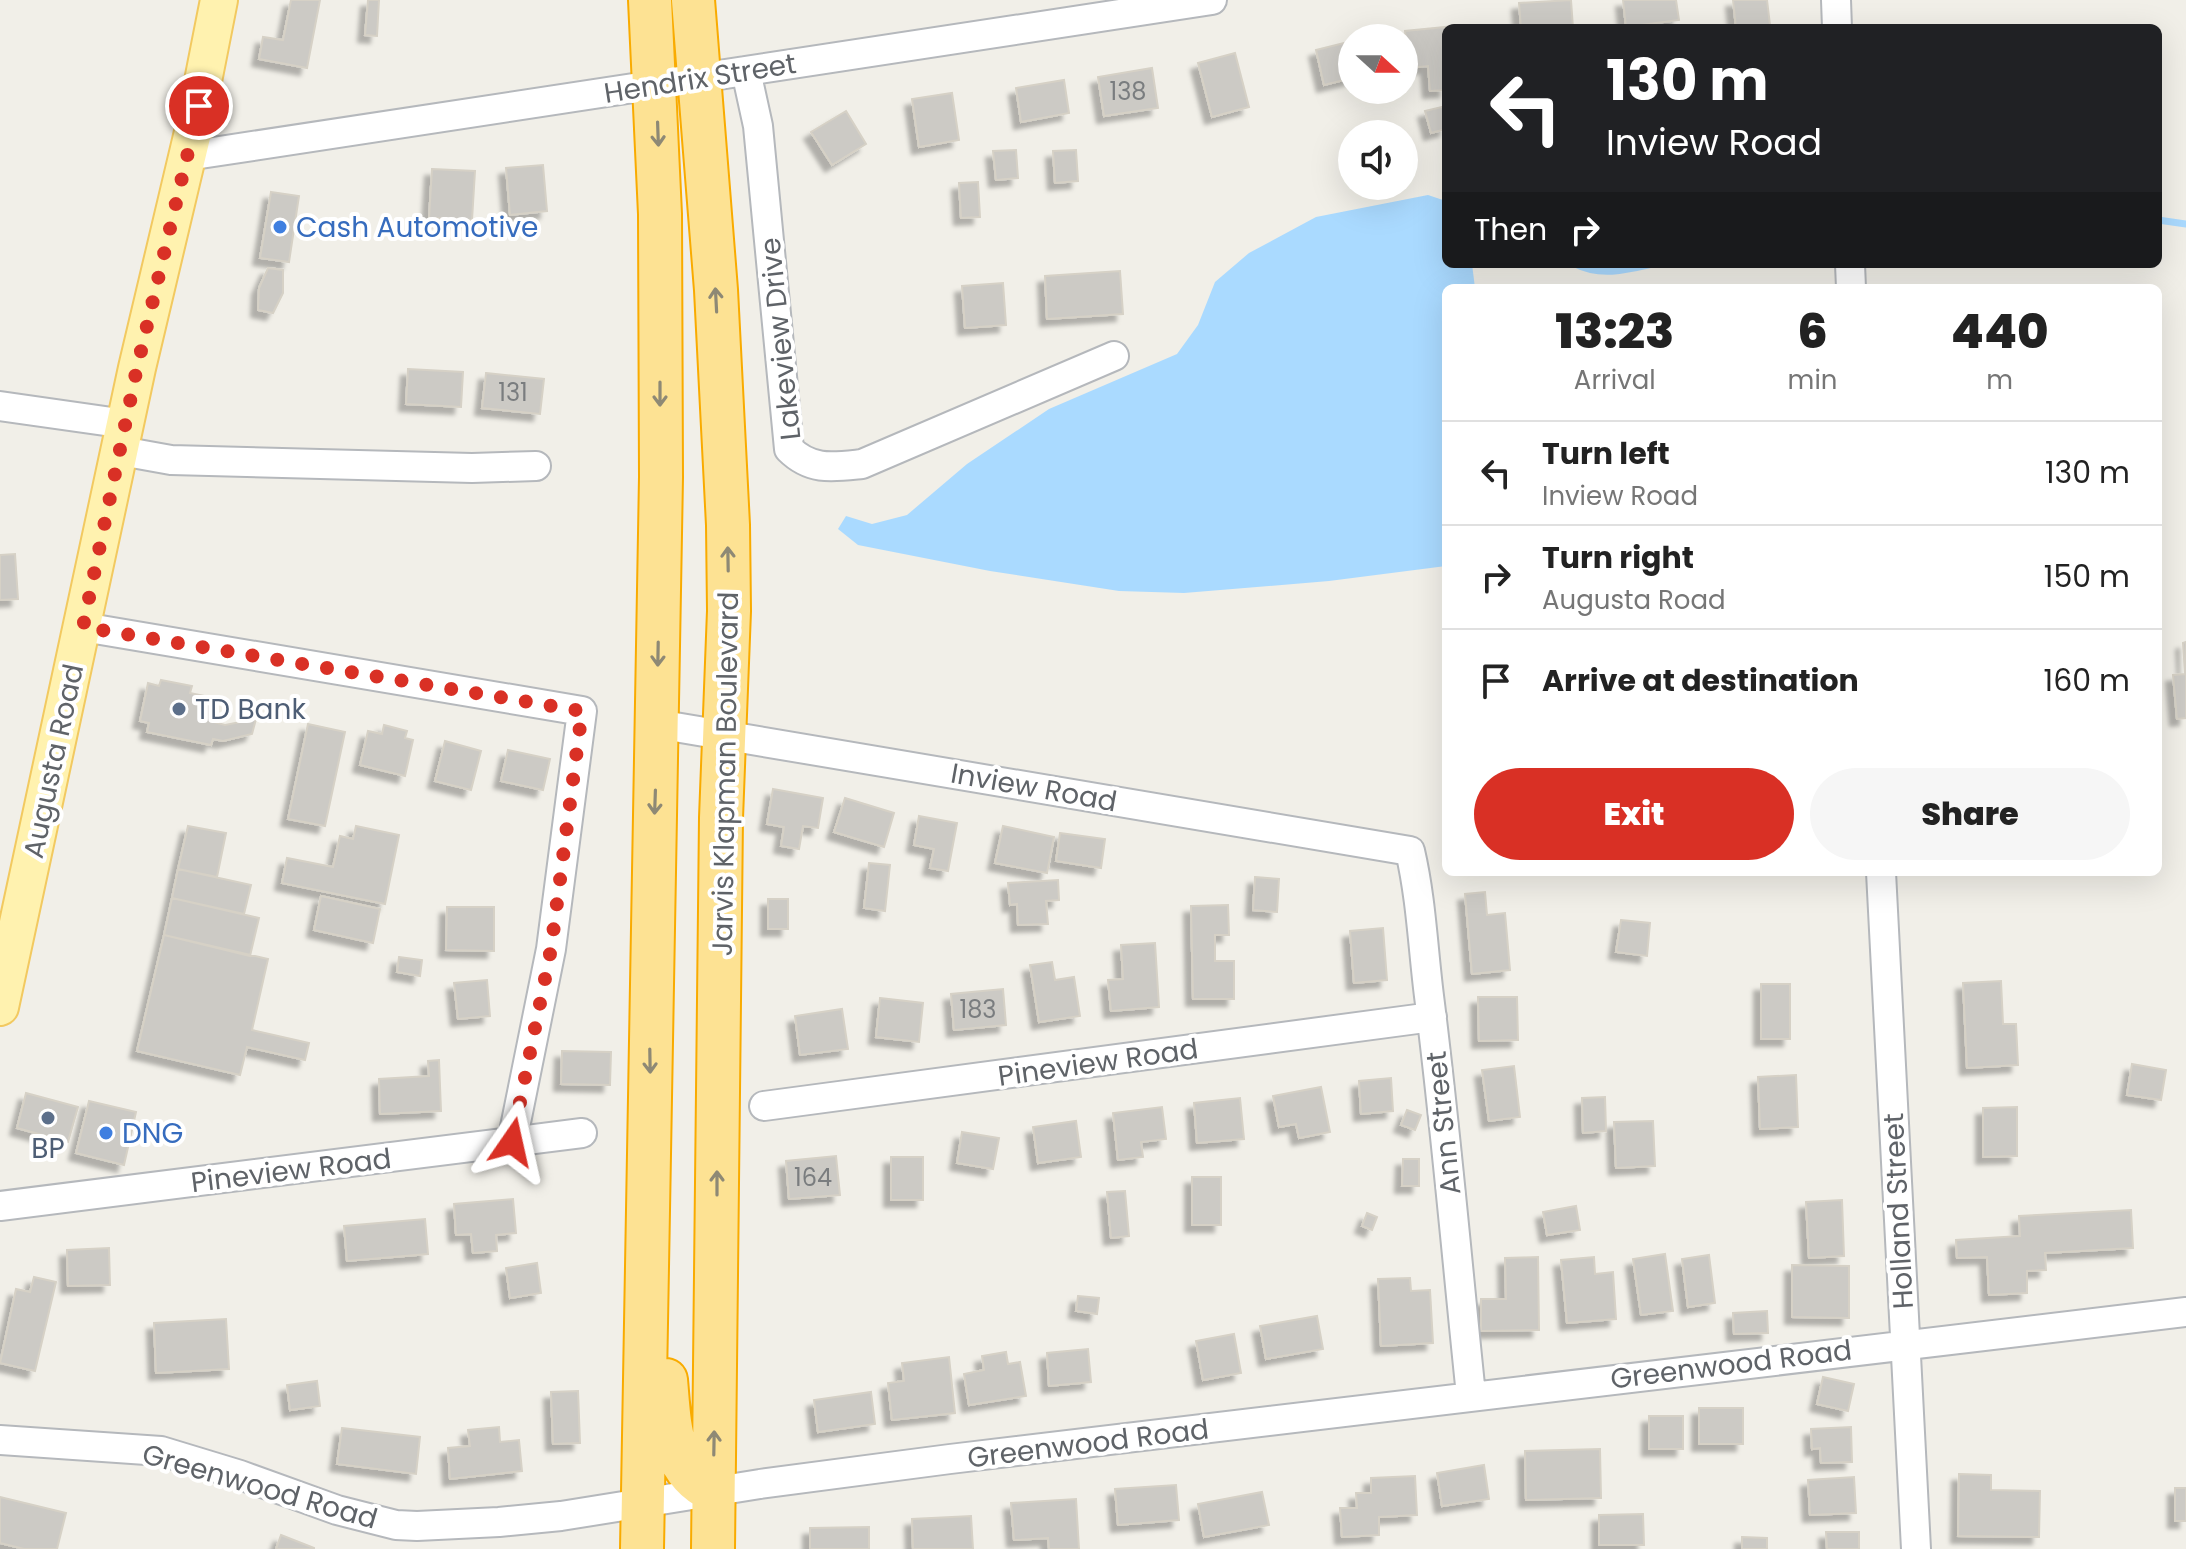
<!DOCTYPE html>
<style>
:root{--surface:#fff;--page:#f6f6f6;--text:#222;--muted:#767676;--line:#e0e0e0;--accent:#d93025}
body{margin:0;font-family:Poppins,sans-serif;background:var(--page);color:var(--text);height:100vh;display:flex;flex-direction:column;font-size:30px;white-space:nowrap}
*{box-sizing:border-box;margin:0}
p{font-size:26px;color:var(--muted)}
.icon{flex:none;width:44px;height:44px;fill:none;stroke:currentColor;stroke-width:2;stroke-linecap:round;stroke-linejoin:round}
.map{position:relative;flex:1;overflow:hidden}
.panel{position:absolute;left:1442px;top:284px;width:720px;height:592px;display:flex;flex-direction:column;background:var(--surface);border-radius:12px;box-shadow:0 8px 32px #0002}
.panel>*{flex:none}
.hud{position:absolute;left:1442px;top:24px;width:720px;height:244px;border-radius:12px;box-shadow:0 8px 32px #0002;background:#202124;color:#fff;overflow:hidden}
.needle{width:52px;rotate:111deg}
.buttons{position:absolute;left:1338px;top:24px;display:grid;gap:16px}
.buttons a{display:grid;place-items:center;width:80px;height:80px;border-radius:50%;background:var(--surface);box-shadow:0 8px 32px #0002;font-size:40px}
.pin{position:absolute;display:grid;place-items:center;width:68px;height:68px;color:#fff;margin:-34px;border:4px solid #fff;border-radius:50%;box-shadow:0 2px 8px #0007}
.me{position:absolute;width:88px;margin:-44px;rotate:11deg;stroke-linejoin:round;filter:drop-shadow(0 0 6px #0008)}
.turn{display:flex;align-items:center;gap:28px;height:168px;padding:0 32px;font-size:36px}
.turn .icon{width:104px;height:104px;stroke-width:2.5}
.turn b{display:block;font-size:56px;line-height:68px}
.then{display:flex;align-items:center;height:76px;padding:0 32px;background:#0003;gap:16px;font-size:30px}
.eta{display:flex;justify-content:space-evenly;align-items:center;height:136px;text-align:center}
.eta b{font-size:48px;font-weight:800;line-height:56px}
.cta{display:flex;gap:16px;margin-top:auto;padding:16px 32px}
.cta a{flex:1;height:92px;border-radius:48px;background:var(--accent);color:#fff;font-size:32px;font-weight:800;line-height:92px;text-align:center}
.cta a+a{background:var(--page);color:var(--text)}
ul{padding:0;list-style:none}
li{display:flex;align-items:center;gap:24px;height:104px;padding:0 32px;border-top:2px solid var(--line)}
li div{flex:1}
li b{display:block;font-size:30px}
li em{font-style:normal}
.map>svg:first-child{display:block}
.water{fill:#aadaff}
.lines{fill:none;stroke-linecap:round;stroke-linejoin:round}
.stream{stroke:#aadaff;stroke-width:7}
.building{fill:#cccac5;stroke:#d6d1c6;stroke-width:2;filter:url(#shadow)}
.minor-casing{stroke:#b5b8bc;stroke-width:32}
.major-casing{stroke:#f2c960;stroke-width:40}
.highway-casing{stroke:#f9ab00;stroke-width:46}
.minor{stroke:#fff;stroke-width:28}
.major{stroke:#fff2af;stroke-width:36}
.highway{stroke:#fde293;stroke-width:42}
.oneway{stroke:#8e8975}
.route{stroke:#d93025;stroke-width:14;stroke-dasharray:0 25.2}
.shop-dot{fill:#3f7fe0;stroke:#fff;stroke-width:3}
.service-dot{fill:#5c6f8a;stroke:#fff;stroke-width:3}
.labels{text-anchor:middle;stroke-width:8;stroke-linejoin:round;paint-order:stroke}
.number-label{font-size:24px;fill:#7a7d7f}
.street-label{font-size:28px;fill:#5f6368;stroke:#fff}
.shop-label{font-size:28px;fill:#366cbe;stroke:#fff;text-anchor:start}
.service-label{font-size:28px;fill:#4e5e75;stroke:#fff;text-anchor:start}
</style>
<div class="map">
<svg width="2186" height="1549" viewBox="0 0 2186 1549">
<defs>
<filter id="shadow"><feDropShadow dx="-7" dy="7" stdDeviation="2" flood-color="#0004"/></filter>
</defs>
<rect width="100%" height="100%" fill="#f1efe8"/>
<!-- water -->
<path class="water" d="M1428,195L1446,201V264H1472L1475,288H1446V566L1329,581L1184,593L1119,591L990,571L858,545L838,529L846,516L872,524L907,515L967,464L1049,409L1177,354L1198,325L1215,282L1249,253L1316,217Z"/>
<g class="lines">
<!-- stream -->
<path class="stream" d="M2158,220L2186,224
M1575,264C1600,277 1627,270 1653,264"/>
</g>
<!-- building -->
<path class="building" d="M291,0H320L307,68L259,59L263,37L283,40Z
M368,0H379L377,36L365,35Z
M1571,0L1573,28H1521L1519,3Z
M1623,0H1676L1679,20L1626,27Z
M1733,0H1767L1770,25L1736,28Z
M1455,26L1446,28V90L1430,91L1428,66L1409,68L1405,31Z
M1352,41V78L1324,85L1316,50Z
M1235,53L1249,107L1212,117L1198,63Z
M1152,68L1158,108L1104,116L1098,77Z
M1064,80L1069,113L1021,122L1016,88Z
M952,93L959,140L919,147L912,99Z
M1446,106V129L1431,133L1425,111Z
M846,111L866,144L832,165L811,132Z
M1016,150L1018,178L996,180L993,151Z
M1076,150L1078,181L1055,183L1053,151Z
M543,165L547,211L510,215L506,168Z
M432,169L475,171L472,220L429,218Z
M978,182L980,217L961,218L959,183Z
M271,192L299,196L289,262L260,258Z
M268,268L283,270V293L273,313L258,310L259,288Z
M1120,271L1123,314L1047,319L1045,276Z
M1003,283L1006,325L965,328L962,286Z
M408,369L463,372L461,407L406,404Z
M486,373L544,379L540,414L482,408Z
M15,554L18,599L0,600V555Z
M2186,642V718L2177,719L2173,675L2185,674L2183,643Z
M161,680L192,686L190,693L219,699L214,722L225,725L256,719L252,734L223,741L213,739L211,745L147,732L149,723L140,721L148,683L159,686Z
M308,724L345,732L325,826L288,819Z
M384,725L407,731L405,738L413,740L405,776L360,765L368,731L382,734Z
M445,741L481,751L471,790L435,781Z
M508,750L550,759L543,790L501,781Z
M773,789L823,798L818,828L803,826L799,849L781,846L784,827L767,824Z
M845,798L894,813L884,847L834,832Z
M919,816L957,823L948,871L930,868L934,849L914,845Z
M188,826L226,833L217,877L178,869Z
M356,826L399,835L385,904L282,883L287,858L333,867L340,836L353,839Z
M1003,826L1054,837L1047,873L995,863Z
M1060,833L1105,839L1101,868L1056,861Z
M869,863L890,865L885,911L864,908Z
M178,869L251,885L244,914L172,898Z
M1255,877L1279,879L1277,912L1253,910Z
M1058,880L1059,900L1046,901L1048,924L1018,925L1017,904L1010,905L1008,883Z
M1485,892L1487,915L1505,913L1510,970L1472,974L1465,894Z
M321,896L380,909L373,943L314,930Z
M172,898L259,918L250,956L164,935Z
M768,899H788V929H768Z
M1228,905L1229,935H1215V961H1234V999H1193L1191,906Z
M447,907H494V951L446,950Z
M1621,920L1650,923L1647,956L1616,952Z
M1383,928L1387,980L1354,983L1350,931Z
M164,935L268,959L252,1030L309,1043L305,1060L247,1047L240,1075L137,1051Z
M1155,943L1159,1007L1111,1011L1108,980L1123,979L1121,945Z
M399,957L422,960L420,976L397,972Z
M1052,962L1055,980L1074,977L1080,1016L1039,1022L1030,965Z
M487,980L490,1016L458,1019L454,983Z
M2001,981L2003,1024H2016L2018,1065L1967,1068L1963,983Z
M1761,984H1790V1039H1761Z
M1003,989L1006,1025L954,1030L951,994Z
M1478,997H1517L1518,1040L1479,1041Z
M880,998L923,1003L919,1042L876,1037Z
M842,1009L848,1049L800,1055L795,1016Z
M562,1051L611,1052L610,1085L561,1084Z
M439,1060L441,1111L380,1114L379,1079L429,1076L428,1061Z
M2132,1064L2166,1070L2161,1100L2127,1095Z
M1514,1066L1520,1117L1489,1121L1482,1070Z
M1796,1075L1798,1127L1760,1129L1758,1077Z
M1391,1078L1393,1111L1361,1114L1359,1081Z
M1321,1087L1330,1132L1299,1138L1296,1124L1279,1127L1273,1096Z
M26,1093L78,1107L68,1142L17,1128Z
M1605,1097L1606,1131L1583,1133L1582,1098Z
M1240,1098L1244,1139L1197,1143L1194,1103Z
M89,1101L136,1112L124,1165L76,1153Z
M1162,1107L1166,1139L1141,1142L1143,1157L1118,1160L1113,1113Z
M2017,1107V1156L1983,1157V1108Z
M1407,1110L1421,1115L1415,1130L1401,1125Z
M1076,1121L1081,1157L1038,1163L1033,1127Z
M1653,1121L1655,1166L1616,1168L1614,1122Z
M962,1132L999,1138L993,1169L957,1163Z
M836,1156L840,1195L789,1199L786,1161Z
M891,1157H923V1200H891Z
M1403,1159H1419V1186H1402Z
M1192,1177H1221V1225H1192Z
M1125,1191L1129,1236L1111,1238L1107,1192Z
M513,1199L516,1233L496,1235L497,1251L473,1253L471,1234L456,1235L454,1204Z
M1842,1200L1844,1256L1809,1258L1806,1202Z
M1576,1206L1580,1230L1547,1235L1543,1212Z
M2131,1210L2133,1248L2045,1253L2046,1270L2027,1271V1293L1989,1295L1987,1257L1957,1258L1956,1240L2020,1236L2019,1216Z
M1367,1213L1377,1217L1372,1230L1362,1226Z
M425,1219L428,1254L347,1261L344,1226Z
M109,1248L110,1285L68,1286L67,1250Z
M1665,1254L1673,1311L1641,1315L1633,1259Z
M1709,1255L1715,1303L1688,1307L1682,1259Z
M1538,1257L1539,1330L1481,1331V1299H1506L1505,1258Z
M1594,1257L1595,1274L1613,1272L1616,1319L1567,1323L1561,1260Z
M537,1263L541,1293L510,1298L506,1268Z
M1792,1265L1849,1266V1318L1792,1317Z
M34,1277L56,1282L35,1371L0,1363L16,1289L30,1292Z
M1410,1278L1411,1291L1430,1290L1433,1343L1381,1346L1378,1279Z
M1078,1296L1099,1298L1097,1314L1076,1311Z
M1767,1311L1768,1333L1734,1334L1733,1313Z
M1317,1316L1323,1349L1266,1359L1260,1326Z
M226,1319L229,1369L156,1373L154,1323Z
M1234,1334L1241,1373L1203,1380L1196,1341Z
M1088,1349L1091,1382L1049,1386L1047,1353Z
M1006,1352L1008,1364L1020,1362L1026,1396L969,1405L964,1374L984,1370L982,1356Z
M949,1357L955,1413L892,1420L888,1383L904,1381L902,1363Z
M1823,1377L1854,1384L1848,1411L1817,1404Z
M317,1381L320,1406L290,1410L287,1385Z
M578,1391L580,1443L553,1444L551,1392Z
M871,1392L875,1424L818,1432L814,1400Z
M1699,1408H1743V1444H1699Z
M1649,1416H1683V1449H1649Z
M499,1427L500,1442L519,1440L522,1471L450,1479L448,1448L470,1446L468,1430Z
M1851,1427L1852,1462L1821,1463L1820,1448L1812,1449L1811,1429Z
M342,1428L420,1437L416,1474L337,1464Z
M1600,1449L1601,1498L1526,1500L1525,1451Z
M1484,1465L1489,1499L1442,1506L1437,1473Z
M1959,1474L1991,1475V1490L2040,1491L2039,1537L1958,1536Z
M1415,1476L1417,1515L1379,1517V1535L1342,1537L1340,1508H1357L1356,1493H1371V1478Z
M1854,1477L1856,1513L1810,1515L1808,1480Z
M1176,1485L1179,1520L1118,1525L1115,1489Z
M2175,1488H2186V1521H2175Z
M1262,1492L1269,1525L1204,1537L1198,1504Z
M0,1497L66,1513L57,1549H24L0,1543Z
M1076,1499L1079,1549H1049L1048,1538L1014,1540L1011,1503Z
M1643,1514L1644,1545H1599V1515Z
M971,1516L973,1549H913L912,1519Z
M869,1527V1549H810V1528Z
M1826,1532H1859V1549H1827Z
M281,1535L314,1548V1549H276Z
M1742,1537L1767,1538V1549H1742Z"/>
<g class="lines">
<defs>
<path id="minor" d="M1836,0L1837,28
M746,71L758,126L789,449C811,471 833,467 862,464L1114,356
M187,156L1212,0
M1850,264L1851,288
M0,406L126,424
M121,451L171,460L472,468L536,466
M83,627L582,711L551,949L512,1142
M657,724L1410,851C1421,898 1423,948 1429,996C1446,1129 1457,1262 1471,1395
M1881,872L1916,1549
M764,1106L1432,1017
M0,1206L582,1133
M0,1440L161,1451L240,1475L337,1510L396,1525L417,1526L499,1522L561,1516L760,1484L950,1459L2186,1312"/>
<path id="major" d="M0,1007L137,368L193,132L219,0"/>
<path id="highway" d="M693,0L716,290L728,525L729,611L721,818L713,1549
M666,1380C670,1423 669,1470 713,1491
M642,1549L661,477L660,214L650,0"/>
</defs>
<!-- minor casing -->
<use href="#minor" class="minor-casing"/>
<!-- major casing -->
<use href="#major" class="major-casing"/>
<!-- highway casing -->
<use href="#highway" class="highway-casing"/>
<!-- minor -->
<use href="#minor" class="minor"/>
<!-- major -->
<use href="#major" class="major"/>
<!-- highway -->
<use href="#highway" class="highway"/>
</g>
<!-- one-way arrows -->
<defs><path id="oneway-shaft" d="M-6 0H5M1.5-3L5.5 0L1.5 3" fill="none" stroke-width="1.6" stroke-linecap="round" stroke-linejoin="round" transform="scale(2)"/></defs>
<g class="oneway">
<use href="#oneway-shaft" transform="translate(658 134) rotate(88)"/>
<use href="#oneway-shaft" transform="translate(716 300) rotate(-93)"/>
<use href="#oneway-shaft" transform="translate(660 394) rotate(90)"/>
<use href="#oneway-shaft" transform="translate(728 559) rotate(-91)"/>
<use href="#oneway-shaft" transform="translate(658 654) rotate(91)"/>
<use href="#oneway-shaft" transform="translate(655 802) rotate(92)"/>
<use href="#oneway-shaft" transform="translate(650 1061) rotate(89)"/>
<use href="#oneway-shaft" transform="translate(717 1183) rotate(-90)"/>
<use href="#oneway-shaft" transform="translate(714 1443) rotate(-89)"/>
</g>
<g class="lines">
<!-- route -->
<path class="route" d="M199,106L137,368L83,627L582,711L551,949L512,1142"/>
</g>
<!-- markers -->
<g class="shop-dot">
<circle cx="280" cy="227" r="8"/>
<circle cx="106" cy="1133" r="8"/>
</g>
<g class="service-dot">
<circle cx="179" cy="709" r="8"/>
<circle cx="48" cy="1118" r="8"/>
</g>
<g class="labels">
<!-- number labels -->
<g class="number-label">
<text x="1128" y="100">138</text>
<text x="513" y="401">131</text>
<text x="978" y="1018">183</text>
<text x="813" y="1186">164</text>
</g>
<!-- street labels -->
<g class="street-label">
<text transform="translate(700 78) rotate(-9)" y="10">Hendrix Street</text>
<text transform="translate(780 339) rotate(-96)" y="10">Lakeview Drive</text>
<text transform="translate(53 761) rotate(-78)" y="10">Augusta Road</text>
<text transform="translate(725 774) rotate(-89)" y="10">Jarvis Klapman Boulevard</text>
<text transform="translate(1034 787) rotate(10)" y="10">Inview Road</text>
<text transform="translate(1098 1062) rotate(-8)" y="10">Pineview Road</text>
<text transform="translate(1443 1123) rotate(-96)" y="10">Ann Street</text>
<text transform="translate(291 1170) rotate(-7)" y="10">Pineview Road</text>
<text transform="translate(1898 1211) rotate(-93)" y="10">Holland Street</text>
<text transform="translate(1731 1364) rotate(-7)" y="10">Greenwood Road</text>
<text transform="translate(1088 1443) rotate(-7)" y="10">Greenwood Road</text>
<text transform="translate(260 1486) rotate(16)" y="10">Greenwood Road</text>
</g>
<!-- shop labels -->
<g class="shop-label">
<text x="296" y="237">Cash Automotive</text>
<text x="122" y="1143">DNG</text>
</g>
<!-- service labels -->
<g class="service-label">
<text x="195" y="719">TD Bank</text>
<text x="48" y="1158" text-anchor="middle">BP</text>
</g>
</g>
</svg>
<div class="buttons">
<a><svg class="needle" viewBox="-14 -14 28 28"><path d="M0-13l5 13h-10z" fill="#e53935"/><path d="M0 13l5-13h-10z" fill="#767676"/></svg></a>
<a><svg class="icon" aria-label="sound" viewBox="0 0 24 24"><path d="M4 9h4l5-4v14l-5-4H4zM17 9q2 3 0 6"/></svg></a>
</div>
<div class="pin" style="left:199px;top:106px;background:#d93025"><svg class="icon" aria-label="arrive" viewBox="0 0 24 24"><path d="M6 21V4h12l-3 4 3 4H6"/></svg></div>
<svg class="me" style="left:512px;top:1142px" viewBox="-20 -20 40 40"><path d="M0-17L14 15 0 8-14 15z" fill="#d93025" stroke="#fff" stroke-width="4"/></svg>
<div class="hud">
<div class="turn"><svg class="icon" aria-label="left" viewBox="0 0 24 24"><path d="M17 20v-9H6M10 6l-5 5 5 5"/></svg><div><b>130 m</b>Inview Road</div></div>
<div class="then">Then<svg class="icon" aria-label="right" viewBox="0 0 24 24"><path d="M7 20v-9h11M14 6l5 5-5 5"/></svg></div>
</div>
<section class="panel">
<div class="eta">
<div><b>13:23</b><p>Arrival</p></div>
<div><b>6</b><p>min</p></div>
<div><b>440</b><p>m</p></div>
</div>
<ul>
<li><svg class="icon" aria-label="left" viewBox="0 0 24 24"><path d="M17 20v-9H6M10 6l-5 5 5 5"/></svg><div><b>Turn left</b><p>Inview Road</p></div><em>130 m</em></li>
<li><svg class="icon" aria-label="right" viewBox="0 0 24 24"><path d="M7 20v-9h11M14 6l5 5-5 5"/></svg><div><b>Turn right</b><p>Augusta Road</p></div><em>150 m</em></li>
<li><svg class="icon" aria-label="arrive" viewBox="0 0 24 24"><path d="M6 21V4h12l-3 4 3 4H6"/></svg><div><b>Arrive at destination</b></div><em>160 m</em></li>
</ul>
<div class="cta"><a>Exit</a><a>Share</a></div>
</section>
</div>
